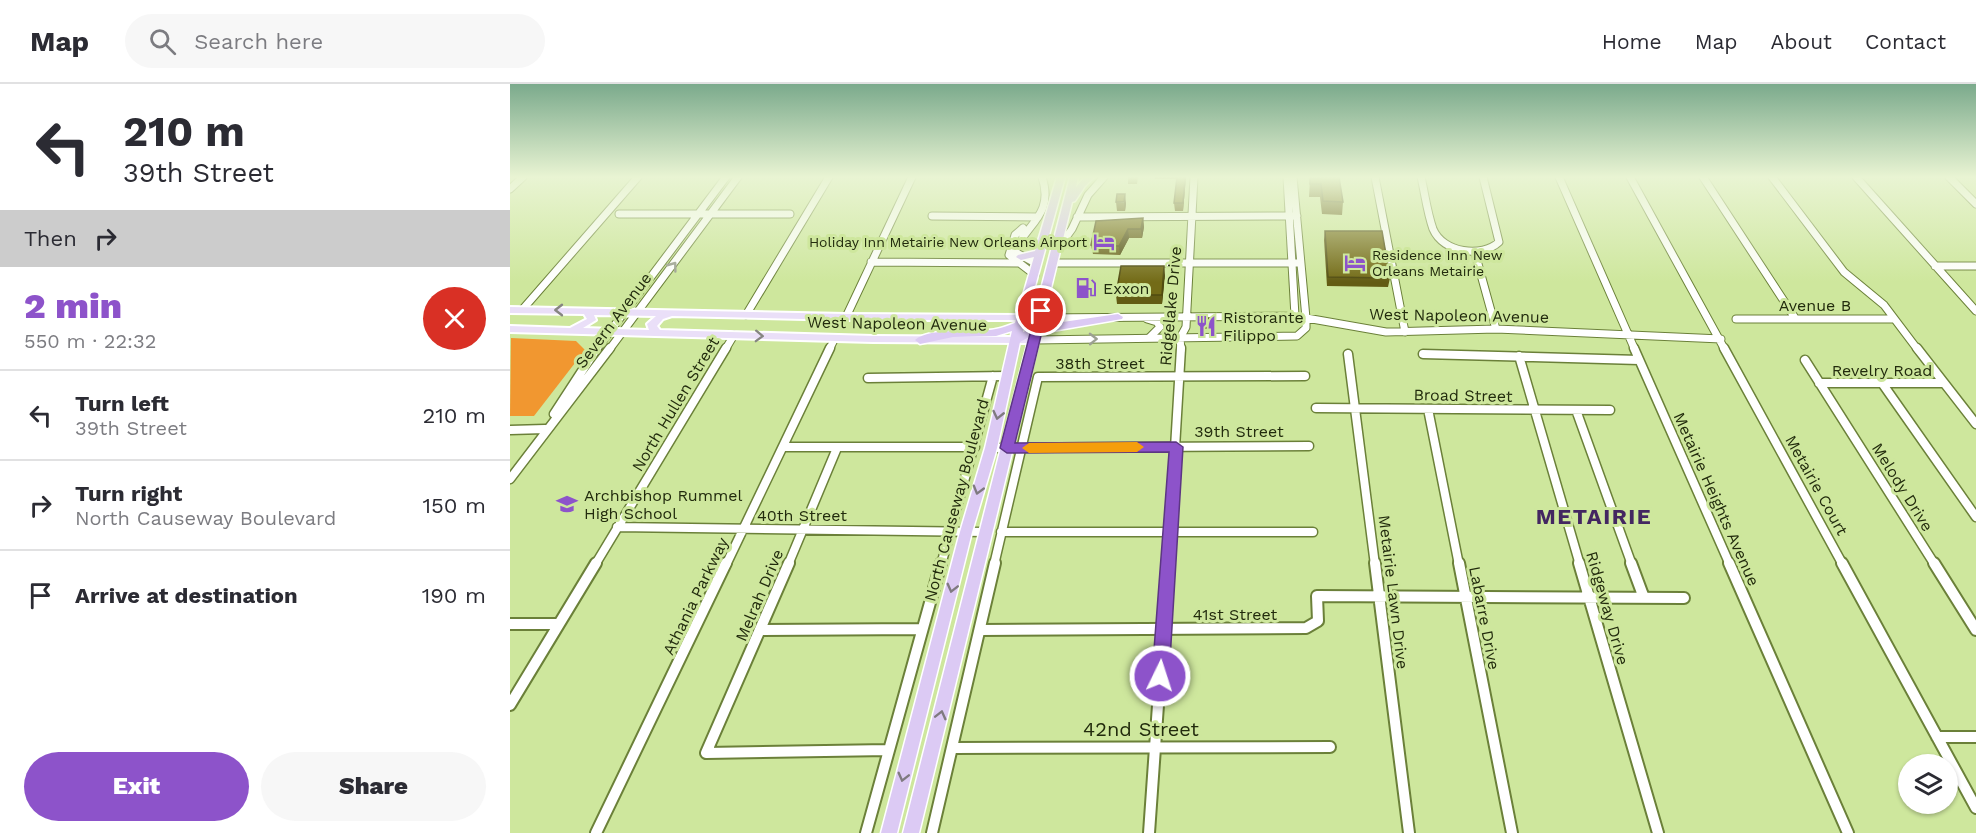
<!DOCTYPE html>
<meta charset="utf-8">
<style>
:root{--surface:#fff;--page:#f7f7f7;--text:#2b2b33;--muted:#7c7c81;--line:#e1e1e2;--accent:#8d53ca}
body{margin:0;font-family:"Work Sans",sans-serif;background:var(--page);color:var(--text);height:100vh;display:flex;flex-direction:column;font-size:22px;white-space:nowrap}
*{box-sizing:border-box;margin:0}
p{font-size:20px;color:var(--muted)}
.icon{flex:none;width:33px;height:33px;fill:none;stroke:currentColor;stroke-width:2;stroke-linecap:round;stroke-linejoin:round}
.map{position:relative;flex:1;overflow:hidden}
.drawer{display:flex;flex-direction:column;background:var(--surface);width:510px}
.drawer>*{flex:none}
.guide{background:#fff;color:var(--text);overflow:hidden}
.buttons{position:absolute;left:1388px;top:670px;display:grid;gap:12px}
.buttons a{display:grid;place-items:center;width:60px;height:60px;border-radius:50%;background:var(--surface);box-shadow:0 2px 4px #0004;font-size:30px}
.pin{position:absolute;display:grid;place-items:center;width:51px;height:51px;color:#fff;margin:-26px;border:3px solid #fff;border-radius:50%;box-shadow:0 2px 6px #0007}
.me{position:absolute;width:66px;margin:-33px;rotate:4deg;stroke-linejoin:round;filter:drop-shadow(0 0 4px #0008)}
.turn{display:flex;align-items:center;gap:21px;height:126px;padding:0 24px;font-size:27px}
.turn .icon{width:78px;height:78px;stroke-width:2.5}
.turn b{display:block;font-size:42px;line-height:51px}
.then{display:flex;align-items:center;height:57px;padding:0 24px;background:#0003;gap:12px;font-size:22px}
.round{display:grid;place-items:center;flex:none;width:63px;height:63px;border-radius:32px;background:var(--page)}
.overview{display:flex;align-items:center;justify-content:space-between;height:102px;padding:0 24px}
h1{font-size:36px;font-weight:800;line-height:45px;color:var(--accent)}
.action{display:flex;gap:12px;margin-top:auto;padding:12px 24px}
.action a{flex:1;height:69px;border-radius:36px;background:var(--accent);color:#fff;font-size:24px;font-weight:800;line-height:69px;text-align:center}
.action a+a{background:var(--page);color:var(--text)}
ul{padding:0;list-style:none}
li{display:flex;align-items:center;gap:18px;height:90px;padding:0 24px;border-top:2px solid var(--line)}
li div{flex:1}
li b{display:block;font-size:22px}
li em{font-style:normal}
header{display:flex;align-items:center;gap:36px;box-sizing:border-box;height:84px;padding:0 30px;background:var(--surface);border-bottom:2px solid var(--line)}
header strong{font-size:28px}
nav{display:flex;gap:33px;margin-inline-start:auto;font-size:21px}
.search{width:420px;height:54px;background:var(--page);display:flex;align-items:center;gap:15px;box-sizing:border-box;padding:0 21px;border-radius:33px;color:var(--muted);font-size:22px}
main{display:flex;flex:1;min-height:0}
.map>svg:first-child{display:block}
.green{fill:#f19730}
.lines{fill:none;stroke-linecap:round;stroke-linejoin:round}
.minor-far2-casing{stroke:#6b8039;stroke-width:9}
.minor-far1-casing{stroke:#6b8039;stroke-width:11}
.minor-casing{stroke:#6b8039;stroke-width:14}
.major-casing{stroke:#fff;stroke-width:4}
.highway-casing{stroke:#fff;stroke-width:3}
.minor-far2{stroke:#fff;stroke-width:7}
.minor-far1{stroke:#fff;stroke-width:8}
.minor{stroke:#fff;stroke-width:10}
.major{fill:#eadff8;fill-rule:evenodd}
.highway{fill:#dccaf4;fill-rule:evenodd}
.wall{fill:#635c14}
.shaded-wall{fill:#504b10}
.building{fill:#736b17;stroke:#504b10;stroke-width:1.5}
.oneway{stroke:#9ca092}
.oneway2{stroke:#868582}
.oneway3{stroke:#7f7a80}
.route{fill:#8d53ca;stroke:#5c3683;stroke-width:1.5}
.slow{fill:#f59e0b}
.labels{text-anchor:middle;stroke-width:6;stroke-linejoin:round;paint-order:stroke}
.far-poi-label{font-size:14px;fill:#222b0d;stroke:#cee79d;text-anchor:end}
.poi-label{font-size:16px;fill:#222b0d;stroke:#cee79d;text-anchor:start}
.street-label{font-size:16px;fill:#222b0d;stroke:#cee79d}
.near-street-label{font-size:20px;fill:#222b0d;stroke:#cee79d}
.district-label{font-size:22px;font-weight:bold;letter-spacing:1.5px;fill:#432761;stroke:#cee79d}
</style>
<header>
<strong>Map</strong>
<div class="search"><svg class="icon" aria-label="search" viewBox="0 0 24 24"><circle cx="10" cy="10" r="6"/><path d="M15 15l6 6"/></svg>Search here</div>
<nav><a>Home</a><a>Map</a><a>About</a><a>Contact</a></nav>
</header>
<main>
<section class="drawer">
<div class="guide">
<div class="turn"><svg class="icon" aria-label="left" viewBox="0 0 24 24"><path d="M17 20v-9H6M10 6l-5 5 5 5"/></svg><div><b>210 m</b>39th Street</div></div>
<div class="then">Then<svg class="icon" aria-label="right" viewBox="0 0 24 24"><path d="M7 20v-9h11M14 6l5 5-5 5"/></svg></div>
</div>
<div class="overview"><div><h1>2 min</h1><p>550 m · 22:32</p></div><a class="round" style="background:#d93025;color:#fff"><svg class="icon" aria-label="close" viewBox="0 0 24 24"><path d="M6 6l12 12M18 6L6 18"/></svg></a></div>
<ul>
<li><svg class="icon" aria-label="left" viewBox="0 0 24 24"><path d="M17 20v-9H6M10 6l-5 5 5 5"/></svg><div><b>Turn left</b><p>39th Street</p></div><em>210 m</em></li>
<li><svg class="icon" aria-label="right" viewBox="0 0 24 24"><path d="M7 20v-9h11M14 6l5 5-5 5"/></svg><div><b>Turn right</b><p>North Causeway Boulevard</p></div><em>150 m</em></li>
<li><svg class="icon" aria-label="arrive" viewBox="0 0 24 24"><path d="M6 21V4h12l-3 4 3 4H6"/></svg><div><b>Arrive at destination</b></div><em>190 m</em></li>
</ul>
<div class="action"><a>Exit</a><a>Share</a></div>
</section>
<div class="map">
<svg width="1466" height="749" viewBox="0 0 1466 749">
<rect width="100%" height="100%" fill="#cee79d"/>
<!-- green -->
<path class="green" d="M1,254L66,257L75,266L24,332H0Z"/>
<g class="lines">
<defs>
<path id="minor-far2" d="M777,93L785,232
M865,93L895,248
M911,93C915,110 917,128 923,145C933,169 972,174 989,158L973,93
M1049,93L1125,266
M1120,93L1215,266
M1193,93L1285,234
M1262,93L1334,188L1374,221L1408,266
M1346,93L1466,227
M1439,93L1466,120
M0,105L13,93
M109,130H280
M422,132L528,133
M567,133L787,132
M513,144L505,151L499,171L525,191
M547,166L562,145L578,111L594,93
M965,169L986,245
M361,178L509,179
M544,179H790
M527,180L505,168C514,141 545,132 532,93
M1425,182H1466
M12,226L128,93
M236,231L319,93
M336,233L402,93
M529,234L785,232L876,248L986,245L1211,255
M637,235L647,238L650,243L639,254
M1226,235H1384
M525,256L787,252L796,244V234L783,93
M86,266L216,93
M99,266L228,93
M215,266L224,251
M319,266L325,254
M671,266L670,254L676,243L684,93"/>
<path id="minor-far1" d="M1124,264L1220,481
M1214,264L1333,481
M1407,264L1466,340
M838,270L865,481
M913,270L1129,276
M1009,272L1070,481
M1295,276L1425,481
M358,294L497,292
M1309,299H1434
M1372,299L1466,433
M806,324L1100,326
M918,325L949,481
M1066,326L1122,481
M44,330L87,264
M0,346L35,345
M273,363H465
M481,364L799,362
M0,395L100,264
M107,443L476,448
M491,448H803
M85,481L216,264
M216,481L320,264
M278,481L327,364
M431,481L483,292
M484,481L528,293L795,292
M658,481L671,264"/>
<path id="minor" d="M279,479L196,669L378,666
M865,479L899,749
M949,479L1002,749
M1069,479L1148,749
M1121,479L1134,514
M1219,479L1338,749
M1332,479L1466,724
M1424,479L1466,546
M0,540H48
M251,546L412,545
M470,546L796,544L808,537L807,512L1174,514
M0,621L86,479
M1427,653H1466
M443,664L820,663
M86,749L216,479
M356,749L431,479
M422,749L485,479
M639,749L658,479"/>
<path id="major" d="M0,223L336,230L519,231L523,234L522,236H336L162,232L153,235L147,242L150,246L363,252L525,253L530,256L525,259L363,258L0,248V242L60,244L77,235L74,230L0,229ZM84,231L146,232L137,240L139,246L73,244L86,236Z"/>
<path id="highway" d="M547,93H555L516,235L524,232L560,93H568L566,103L575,93H584L575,102L565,117L562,118L532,241L608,230L613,233L612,235L531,249L409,749H393L519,253L510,258L487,364L462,448L387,749H371L450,448L475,364L502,247L486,252L443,253L410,260L405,256C421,242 466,250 486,245C492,244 499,241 505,239L524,173L511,176L506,173L508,171L525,167ZM522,240L521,245L513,248L514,243Z"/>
</defs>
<!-- minor-far2 casing -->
<use href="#minor-far2" class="minor-far2-casing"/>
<!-- minor-far1 casing -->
<use href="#minor-far1" class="minor-far1-casing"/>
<!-- minor casing -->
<use href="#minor" class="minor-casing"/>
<!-- major casing -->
<use href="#major" class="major-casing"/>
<!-- highway casing -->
<use href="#highway" class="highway-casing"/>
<!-- minor-far2 -->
<use href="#minor-far2" class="minor-far2"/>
<!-- minor-far1 -->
<use href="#minor-far1" class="minor-far1"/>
<!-- minor -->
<use href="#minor" class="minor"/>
<!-- major -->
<use href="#major" class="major"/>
<!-- highway -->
<use href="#highway" class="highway"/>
</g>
<!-- wall -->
<path class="wall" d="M618,93H628L627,100H618Z
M645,93H676L673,127H665L664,119L667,95H645Z
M810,93H829L833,118L832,131L812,130L810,113H799L800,94H810Z
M606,118L616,119L615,127H607Z
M633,134L634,143L632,154H619L610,171L583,170L581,161Z
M815,147L880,194L878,203L817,202L814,156Z
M655,191L652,220H607L606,211Z
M704,234V245H694V240Z"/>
<!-- shaded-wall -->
<path class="shaded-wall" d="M675,93H676L673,127V119Z
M615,110L616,119L615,127L614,118Z
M633,134L634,143L632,154L631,145Z
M618,145L619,154L610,171L609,162Z
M654,182L655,191L652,220V211Z"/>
<!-- building -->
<path class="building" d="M667,93H675L673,119H664Z
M812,93H829L833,118L813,117L811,100H800V94H812Z
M607,110H615L614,118H606Z
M633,134L631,145H618L609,162L581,161L586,137Z
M815,147H872L880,194L818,193Z
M611,182H654L652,211H606Z
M695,234H704V240H694Z"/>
<!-- one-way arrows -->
<defs><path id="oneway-chevron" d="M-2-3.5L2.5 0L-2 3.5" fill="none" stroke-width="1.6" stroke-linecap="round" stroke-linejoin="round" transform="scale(1.5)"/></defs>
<g class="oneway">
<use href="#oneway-chevron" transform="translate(163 182) rotate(-53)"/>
<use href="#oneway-chevron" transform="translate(583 255) rotate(-1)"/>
</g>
<g class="oneway2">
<use href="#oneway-chevron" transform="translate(49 226) rotate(-180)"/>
<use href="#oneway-chevron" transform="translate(249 252) rotate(2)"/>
</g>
<g class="oneway3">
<use href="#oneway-chevron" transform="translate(488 331) rotate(103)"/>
<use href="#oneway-chevron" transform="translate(468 406) rotate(106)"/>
<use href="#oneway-chevron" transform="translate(442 504) rotate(104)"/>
<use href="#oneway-chevron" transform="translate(431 631) rotate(-76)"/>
<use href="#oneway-chevron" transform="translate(393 693) rotate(104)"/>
</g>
<!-- sky -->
<linearGradient id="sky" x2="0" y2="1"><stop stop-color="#7baa8c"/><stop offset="0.47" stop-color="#e9f4d3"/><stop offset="1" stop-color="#e9f4d3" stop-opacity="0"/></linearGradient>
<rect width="1466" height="198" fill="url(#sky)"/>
<!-- route -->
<path class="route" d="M531,223L537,227L505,359L666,358L673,363L659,592L656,598L650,600L644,598L642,592L659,368L497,369L490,364L526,227Z"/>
<!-- slow -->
<path class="slow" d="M627,358L634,363L627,368L519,369L512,364L519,359Z"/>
<!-- icons -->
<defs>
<symbol id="hotel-bare" viewBox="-9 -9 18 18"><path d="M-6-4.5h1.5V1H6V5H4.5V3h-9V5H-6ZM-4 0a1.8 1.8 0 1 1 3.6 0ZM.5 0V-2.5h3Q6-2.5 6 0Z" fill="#8d53ca" stroke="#cee79d" stroke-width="2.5" paint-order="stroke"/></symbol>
<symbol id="fuel-bare" viewBox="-9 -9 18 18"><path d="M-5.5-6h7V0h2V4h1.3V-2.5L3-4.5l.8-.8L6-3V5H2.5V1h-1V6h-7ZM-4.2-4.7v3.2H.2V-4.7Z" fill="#8d53ca" stroke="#cee79d" stroke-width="2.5" paint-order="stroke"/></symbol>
<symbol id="restaurant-bare" viewBox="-9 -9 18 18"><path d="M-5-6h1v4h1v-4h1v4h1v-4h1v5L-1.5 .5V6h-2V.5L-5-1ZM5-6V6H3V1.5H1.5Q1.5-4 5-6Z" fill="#8d53ca" stroke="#cee79d" stroke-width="2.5" paint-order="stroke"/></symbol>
<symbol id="school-bare" viewBox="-9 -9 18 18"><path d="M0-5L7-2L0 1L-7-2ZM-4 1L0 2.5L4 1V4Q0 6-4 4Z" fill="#8d53ca" stroke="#cee79d" stroke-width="2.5" paint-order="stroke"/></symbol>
</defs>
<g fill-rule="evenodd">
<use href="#hotel-bare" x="579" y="143" width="30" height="30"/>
<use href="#hotel-bare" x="830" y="164" width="30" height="30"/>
<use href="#fuel-bare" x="561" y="189" width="30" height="30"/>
<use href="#restaurant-bare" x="681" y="227" width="30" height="30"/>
<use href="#school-bare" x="42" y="405" width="30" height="30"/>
</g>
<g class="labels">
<!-- far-poi labels -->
<g class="far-poi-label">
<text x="577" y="163">Holiday Inn Metairie New Orleans Airport</text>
<text x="862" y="176" text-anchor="start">Residence Inn New<tspan x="862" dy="16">Orleans Metairie</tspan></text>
</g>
<!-- poi labels -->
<g class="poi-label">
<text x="593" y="210">Exxon</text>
<text x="713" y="239">Ristorante<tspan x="713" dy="18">Filippo</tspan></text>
<text x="74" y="417">Archbishop Rummel<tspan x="74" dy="18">High School</tspan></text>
</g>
<!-- street labels -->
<g class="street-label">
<text x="1305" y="227">Avenue B</text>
<text transform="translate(660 222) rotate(-85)" y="6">Ridgelake Drive</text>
<text transform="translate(949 231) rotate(1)" y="6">West Napoleon Avenue</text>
<text transform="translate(103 236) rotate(-53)" y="6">Severn Avenue</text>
<text transform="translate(387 239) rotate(1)" y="6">West Napoleon Avenue</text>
<text x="590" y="285">38th Street</text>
<text x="1372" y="292">Revelry Road</text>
<text transform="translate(953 311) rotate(1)" y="6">Broad Street</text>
<text transform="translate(165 320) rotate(-59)" y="6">North Hullen Street</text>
<text x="729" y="353">39th Street</text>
<text transform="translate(1307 401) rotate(61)" y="6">Metairie Court</text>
<text transform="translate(1393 403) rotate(58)" y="6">Melody Drive</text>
<text transform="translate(1207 415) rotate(66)" y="6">Metairie Heights Avenue</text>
<text transform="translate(446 416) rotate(-75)" y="6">North Causeway Boulevard</text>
<text x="292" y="437">40th Street</text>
<text transform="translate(884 508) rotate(83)" y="6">Metairie Lawn Drive</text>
<text transform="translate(249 511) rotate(-67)" y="6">Melrah Drive</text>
<text transform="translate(185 512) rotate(-64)" y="6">Athania Parkway</text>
<text transform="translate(1098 524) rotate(74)" y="6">Ridgeway Drive</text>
<text x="725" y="536">41st Street</text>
<text transform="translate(975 534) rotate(79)" y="6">Labarre Drive</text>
</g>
<!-- near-street labels -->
<g class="near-street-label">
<text x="631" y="652">42nd Street</text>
</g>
<!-- district labels -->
<g class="district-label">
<text x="1084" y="440">METAIRIE</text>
</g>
</g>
</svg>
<div class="buttons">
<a><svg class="icon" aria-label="layers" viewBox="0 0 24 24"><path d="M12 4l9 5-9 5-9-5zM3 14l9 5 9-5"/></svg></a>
</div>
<div class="pin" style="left:531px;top:227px;background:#d93025"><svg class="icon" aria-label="arrive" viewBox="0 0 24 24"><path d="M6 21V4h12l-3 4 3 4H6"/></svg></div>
<svg class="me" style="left:650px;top:592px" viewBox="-20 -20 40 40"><circle r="17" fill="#8d53ca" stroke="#fff" stroke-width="3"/><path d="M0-11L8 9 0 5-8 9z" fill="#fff"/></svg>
</div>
</main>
